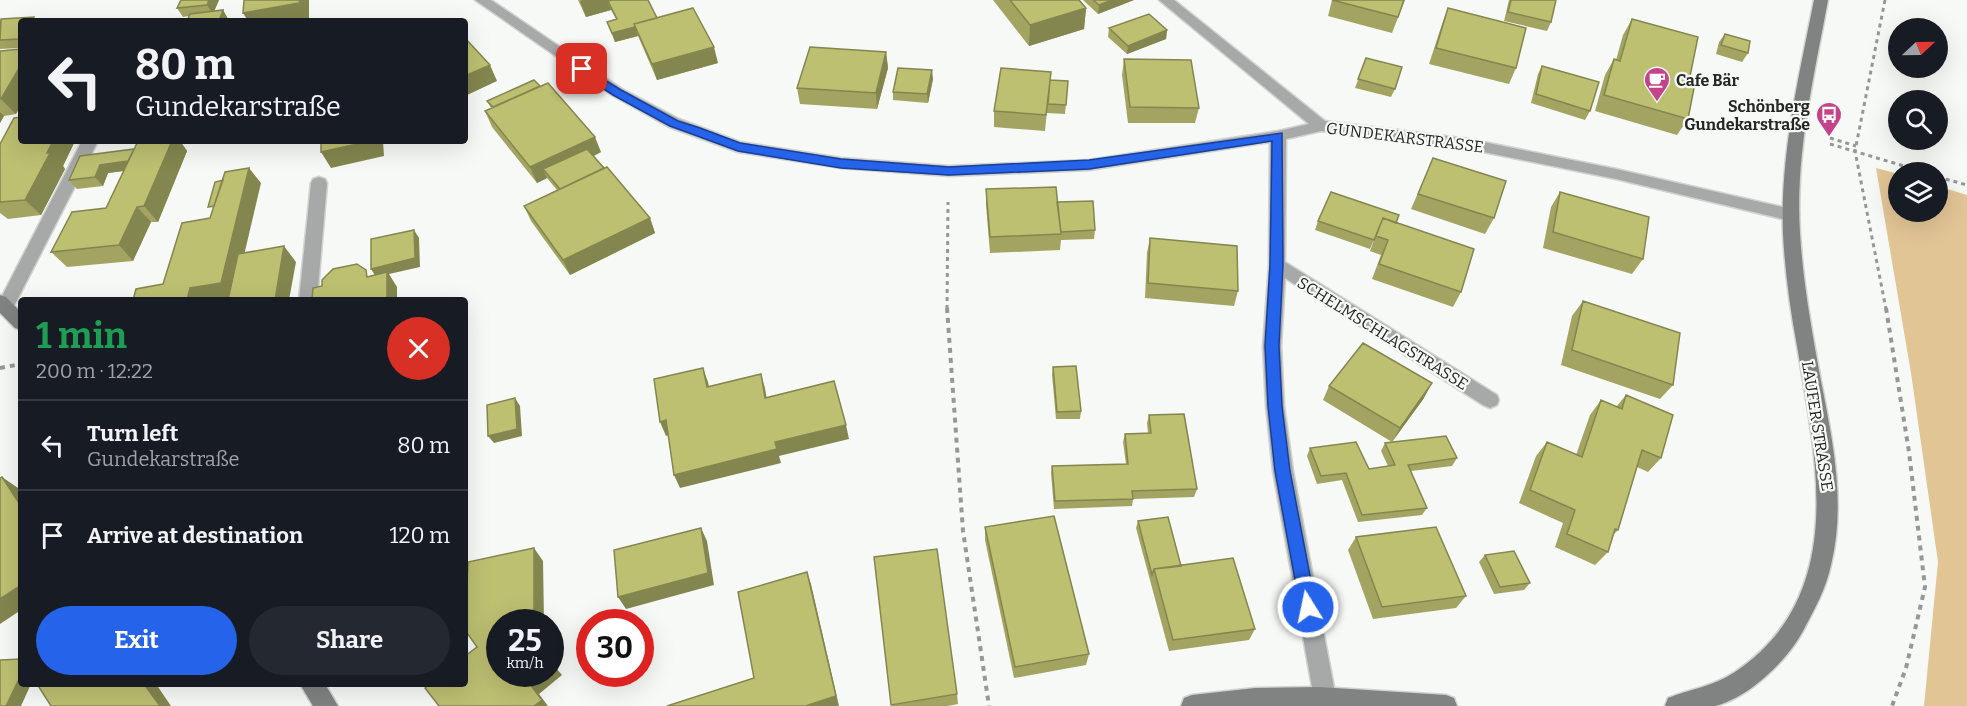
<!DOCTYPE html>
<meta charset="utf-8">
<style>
:root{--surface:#171b24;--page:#242831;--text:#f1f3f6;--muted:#9ea1a6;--line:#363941;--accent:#2563eb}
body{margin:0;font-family:Bitter,serif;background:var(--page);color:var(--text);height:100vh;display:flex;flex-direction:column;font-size:22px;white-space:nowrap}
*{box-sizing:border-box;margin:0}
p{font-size:20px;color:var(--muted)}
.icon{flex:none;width:33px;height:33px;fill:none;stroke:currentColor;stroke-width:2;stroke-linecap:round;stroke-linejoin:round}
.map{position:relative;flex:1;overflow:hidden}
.drawer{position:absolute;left:18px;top:297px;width:450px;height:390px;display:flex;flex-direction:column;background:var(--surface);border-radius:6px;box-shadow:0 6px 24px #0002}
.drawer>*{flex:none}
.banner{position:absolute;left:18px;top:18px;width:450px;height:126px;border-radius:6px;box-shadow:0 6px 24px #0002;background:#171b24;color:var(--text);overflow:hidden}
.needle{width:39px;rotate:68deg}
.tools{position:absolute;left:1888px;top:18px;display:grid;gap:12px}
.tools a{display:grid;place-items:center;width:60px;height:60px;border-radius:50%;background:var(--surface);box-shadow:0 6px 24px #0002;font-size:30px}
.speed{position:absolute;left:486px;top:609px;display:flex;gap:12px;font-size:30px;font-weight:700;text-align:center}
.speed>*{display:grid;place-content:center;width:78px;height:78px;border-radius:50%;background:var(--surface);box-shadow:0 6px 24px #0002;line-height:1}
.speed small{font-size:15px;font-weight:400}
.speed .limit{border:9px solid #d22;background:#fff;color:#111}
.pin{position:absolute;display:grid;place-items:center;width:51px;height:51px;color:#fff;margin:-26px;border-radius:12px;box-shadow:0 3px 9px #0006}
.me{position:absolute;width:66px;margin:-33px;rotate:350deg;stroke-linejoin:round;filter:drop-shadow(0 0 4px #0008)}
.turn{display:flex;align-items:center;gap:21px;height:126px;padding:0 18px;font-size:27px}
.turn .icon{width:78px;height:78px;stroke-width:2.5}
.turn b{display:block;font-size:42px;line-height:51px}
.round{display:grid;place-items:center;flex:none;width:63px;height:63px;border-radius:32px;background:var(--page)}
.headline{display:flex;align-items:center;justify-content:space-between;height:102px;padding:0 18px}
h1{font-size:36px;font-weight:700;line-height:45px;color:#1e9e55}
.button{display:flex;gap:12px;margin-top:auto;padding:12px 18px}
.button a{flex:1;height:69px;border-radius:36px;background:var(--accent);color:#fff;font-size:24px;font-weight:700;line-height:69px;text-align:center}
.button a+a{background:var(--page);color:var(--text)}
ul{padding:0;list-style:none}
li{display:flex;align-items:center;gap:18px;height:90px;padding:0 18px;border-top:2px solid var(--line)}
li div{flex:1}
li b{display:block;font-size:22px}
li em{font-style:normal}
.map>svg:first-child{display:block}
.green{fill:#e2c595}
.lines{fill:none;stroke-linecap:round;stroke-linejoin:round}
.lane-casing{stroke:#d1d3d0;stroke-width:3}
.street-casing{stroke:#d1d3d0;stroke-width:3}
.secondary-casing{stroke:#d1d3d0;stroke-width:3}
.path-far1{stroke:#979896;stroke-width:3;stroke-dasharray:4 4;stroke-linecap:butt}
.path{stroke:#979896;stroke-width:4;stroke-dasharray:5 5;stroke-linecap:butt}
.lane{fill:#a7a9a8;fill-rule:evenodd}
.street{fill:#a7a9a8;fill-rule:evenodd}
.secondary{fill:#808382;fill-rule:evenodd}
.wall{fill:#a3a461}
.shaded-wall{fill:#84864f}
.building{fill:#bdbf71;stroke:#84864f;stroke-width:1.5}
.route{fill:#2563eb;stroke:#184099;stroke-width:1.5}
.labels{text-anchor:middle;stroke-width:4.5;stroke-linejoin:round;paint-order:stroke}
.poi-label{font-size:16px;font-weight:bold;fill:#252625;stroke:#f7f9f6;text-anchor:start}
.street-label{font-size:16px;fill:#252625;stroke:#f7f9f6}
</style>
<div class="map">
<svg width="1967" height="706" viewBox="0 0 1967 706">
<rect width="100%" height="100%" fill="#f7f9f6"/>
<!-- green -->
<path class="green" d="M1876,168L1899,174V212H1938V186L1967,195V706H1924L1938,562L1911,373Z"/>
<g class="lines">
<defs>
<path id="lane" d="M82,141H98L11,312H0V300Z
M319,177L325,179L327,183L317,300H299L311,183L313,179Z"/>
<path id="street" d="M475,0H491L622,89L679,119L740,142L841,158L949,166L1089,160L1278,131L1309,124L1159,0H1174L1325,121L1469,139L1616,169L1791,209L1797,211L1799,215L1797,219L1791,221L1616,179L1469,149L1321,131L1286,139L1285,262L1497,395L1499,400L1497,405L1490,408L1483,405L1285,278L1281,346L1284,406L1293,471L1336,698L1333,706H1317L1314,698L1273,471L1266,406L1263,346L1269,265L1270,142L1089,170L949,176L841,168L738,152L669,127L612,95Z"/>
<path id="secondary" d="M1814,0H1828C1814,77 1795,154 1800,233C1803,283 1812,332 1821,381C1833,442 1846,504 1831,565C1826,589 1814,610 1803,631C1787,661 1748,698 1715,706C1700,706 1680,706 1665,706L1668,698C1691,689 1714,686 1735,672C1849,595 1816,459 1797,346C1790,309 1785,271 1783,234C1780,154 1799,77 1814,0Z
M0,295L6,297L21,312V330L15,328L0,313Z
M300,684H325L338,706H313Z
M1319,687L1446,695L1454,698L1457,706H1181L1184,698L1192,695L1255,688Z"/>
</defs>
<!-- lane casing -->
<use href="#lane" class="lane-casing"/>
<!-- street casing -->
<use href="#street" class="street-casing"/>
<!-- secondary casing -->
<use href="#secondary" class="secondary-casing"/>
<!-- path-far1 -->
<path class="path-far1" d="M1885,0L1855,151L1886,309
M1830,138L1856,146
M1830,144L1924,172
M1938,177L1967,185
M947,309L948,202"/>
<!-- path -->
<path class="path" d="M947,308L963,531L989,706
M1886,308L1909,452L1925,587L1906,668L1892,706
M0,368L21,364"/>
<!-- lane -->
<use href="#lane" class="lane"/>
<!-- street -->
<use href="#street" class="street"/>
<!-- secondary -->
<use href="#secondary" class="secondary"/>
</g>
<!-- wall -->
<path class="wall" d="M219,0L214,11L223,10L228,19L227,21H187L189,16L183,17L177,8Z
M578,0H648L657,18L718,63L657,80L638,36L615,42L607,22L616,19L611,10L586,17Z
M993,0H1079L1086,8L1084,29L1029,46Z
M1083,0H1134L1098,14Z
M1332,0H1405L1392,33L1328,16Z
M1509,0H1556L1551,22L1547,31L1504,21Z
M1448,8L1516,68L1509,84L1429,64L1442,24Z
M34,17L37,21H21V48L0,49V20Z
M1632,19L1689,81L1688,119L1677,135L1595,111L1605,75L1614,59L1616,60L1623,35Z
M1109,28L1167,30L1166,39L1127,54L1108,37Z
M1725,34L1748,53L1742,62L1716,54L1719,42Z
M0,51L16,114L4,116L0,123Z
M886,52L888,68L877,109L800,104L797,88Z
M1366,58L1395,89L1391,97L1355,88Z
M1124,59L1199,108L1195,123H1128L1122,75Z
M1542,66L1590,111L1585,120L1531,103L1538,74Z
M933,79L928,103L893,100V92Z
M1050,80L1068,81L1065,114L1047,113V111L1045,131L994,127V111Z
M487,101L601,152L594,156L650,218L655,233L570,275L531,221L524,206L557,190L547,178L537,183L492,127L485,111L491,108Z
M21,141H75L63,166L65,169L41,215L8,219L0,213V144Z
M138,141H180L187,151L158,222H151L133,261L67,267L51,252L106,208L124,171L108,173L103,186L77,189L69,180L134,149Z
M1433,158L1494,218L1485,234L1411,209Z
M986,189L1057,202L1095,230L1094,239L1061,240L1060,250L990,253L986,205Z
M1560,192L1643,259L1632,274L1543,248L1551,207Z
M1318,221L1396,223L1461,292L1453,307L1372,279L1381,255L1370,251L1375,237L1370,249L1315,230Z
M1150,238L1238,291L1234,306L1145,298L1147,253Z
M1583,301L1673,385L1660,399L1561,365L1572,316Z
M1053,367L1081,411L1080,419H1056L1052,375Z
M1329,386L1424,398L1392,442L1323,400Z
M1626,395L1661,458L1648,472L1637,467L1618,530L1613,535L1608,552L1595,565L1555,547L1563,523L1519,503L1536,456L1547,442L1576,455L1590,415L1601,400L1616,407Z
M1149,415L1197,489L1194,497L1133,499L1132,506L1054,509L1051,473L1052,466L1126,464L1123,442L1125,434L1148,433L1147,423Z
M1385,443L1457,458L1452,466L1411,471L1427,508L1422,515L1358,522L1342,480L1317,484L1307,456L1310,448L1369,469L1388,466L1381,451Z
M1138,521L1181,565L1255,629L1249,640L1169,651L1136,528Z
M985,527L1089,654L1086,665L1014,678L985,540Z
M1356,537L1466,596L1456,608L1373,619L1348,550Z
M1485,555L1530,583L1524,590L1494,594L1479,562Z
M874,557L957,694L958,704L948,706H892Z"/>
<!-- shaded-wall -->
<path class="shaded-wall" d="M209,0H219L213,14L207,5Z
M300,0H309V19L296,21H248L243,13Z
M583,0H639L608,1L611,10L586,17L580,1Z
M1112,0H1134L1098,14L1099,5Z
M1086,8L1084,29L1029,46L1030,25Z
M223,10L228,19L227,21H219Z
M635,27L638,36L615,42L612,33Z
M1167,30L1166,39L1127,54L1128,46Z
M714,47L718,63L657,80L652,64Z
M886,52L888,68L877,109L876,93Z
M21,65V106L16,114L1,99Z
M490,65L497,81L465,96V76Z
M932,70L933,79L928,103L927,94Z
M0,112L4,116L0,123Z
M595,137L601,152L550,177L543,169L547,178L537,183L530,167Z
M53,141H75L63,166L65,169L41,215L25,200Z
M172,141H180L187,151L158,222L144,206Z
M371,141H383L384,156L331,168L321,152Z
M138,160L146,168L108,173L103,186L95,177L100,165Z
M249,168L261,183L234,298L222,300H187L190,288Z
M137,207L151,222L133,261L119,245Z
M650,218L655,233L570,275L563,260Z
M414,230L419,238L420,267L389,274L397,287V300H387L376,277L371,269Z
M284,246L296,262L289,300H275Z
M703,368L708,382L712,401L707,387Z
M761,374L765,388L769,412L765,398Z
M1432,383L1424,398L1392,442L1400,428Z
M515,398L520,406L522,436L494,443L488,436Z
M666,420L672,434L666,436L660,422Z
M846,425L849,439L779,456L781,463L680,488L674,475L775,442Z
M2,477L21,490V506Z
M701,528L707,541L714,585L626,609L618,597Z
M534,548L543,561L544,622H535L534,614Z
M807,572L811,584L839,706H809Z
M21,585V610L0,624V599Z
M550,661L562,675L539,694L548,706H534L529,683L541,674H550Z
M21,675V684H31L21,706H6Z
M144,684H156L171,706H160Z"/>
<!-- building -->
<path class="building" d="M181,0H209L207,5L177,8Z
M244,0H300L299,3L243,13Z
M612,0H648L657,18L634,24L635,27L612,33L607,22L617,19L608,1Z
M1010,0H1079L1086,8L1030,25Z
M1093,0H1112L1099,5Z
M1332,0H1404L1398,17Z
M1511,0H1556L1551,22L1508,12Z
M693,8L714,47L652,64L634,24Z
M1448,8L1526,28L1516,68L1436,48Z
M223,10L219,21H187L190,14Z
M1149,14L1167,30L1128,46L1109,28Z
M34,17L32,21H21V37L20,39L0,40L1,19Z
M1632,19L1698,37L1689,81L1695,83L1688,119L1604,95L1614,59L1620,61Z
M1725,34L1750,41L1748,53L1721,45Z
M465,38L490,65L465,76Z
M810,47L886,52L876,93L797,88Z
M21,49V65L1,99H0V51Z
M1366,58L1402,67L1395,89L1358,79Z
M1124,59L1191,60L1199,108L1130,107Z
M1542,66L1599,82L1590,111L1536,94Z
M898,68L932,70L927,94L893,92Z
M1001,68L1051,72L1046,115L994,111Z
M534,80L540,86L493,107L487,101Z
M1050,80L1068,81L1066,105L1048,104Z
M548,83L595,137L530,167L485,111Z
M21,117V141H53L47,153H50L25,200L0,202V144L14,118Z
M138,141H172L144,206L137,207L119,245L51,252L72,212L106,208Z
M321,141H371L321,152Z
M134,149L128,161L100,165L95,177L69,180L80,156Z
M587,149L604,168L560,189L543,169Z
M1433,158L1506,181L1494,218L1418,194Z
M607,167L650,218L563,260L524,206Z
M249,168L221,283L190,288L187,300H133L136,289L163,284L182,223L210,218L225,172Z
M223,180L214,206L208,207L215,182Z
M1056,187L1061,234L990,237L986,189Z
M1331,192L1399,215L1396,223L1383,218L1374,240L1318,221Z
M1560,192L1649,217L1643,259L1553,232Z
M1093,201L1095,230L1061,232L1057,202Z
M1383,218L1474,249L1461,292L1379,264L1388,240L1376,236Z
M414,230L415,258L371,269V239Z
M1150,238L1237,246L1238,291L1148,283Z
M284,246L275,300H228L238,254Z
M357,264L366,270L367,277L387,272V300H312L313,288L322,286V280L333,269Z
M1583,301L1680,333L1673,385L1572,350Z
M1363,343L1432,383L1400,428L1329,386Z
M1076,366L1081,411L1057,412L1053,367Z
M703,368L707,387L761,374L765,398L834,381L846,425L775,442L777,449L674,475L666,420L660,422L654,379Z
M1626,395L1673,415L1661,458L1642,450L1618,530L1615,529L1608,552L1567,534L1575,510L1530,490L1547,442L1582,457L1601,400L1622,409Z
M515,398L517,429L488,436L487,405Z
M1184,414L1197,489L1132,491L1133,499L1055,501L1052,466L1128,464L1125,434L1151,433L1149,415Z
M1446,436L1457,458L1408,465L1427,508L1362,515L1346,473L1321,476L1310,448L1356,442L1369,469L1395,465L1385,443Z
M2,477L21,506V585L0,599V478Z
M1054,516L1089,654L1015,667L985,527Z
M1168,517L1181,566L1154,569L1152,575L1138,521Z
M1436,527L1466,596L1382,607L1356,537Z
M701,528L708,573L618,597L614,550Z
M534,548V614L536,613L535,622H500V674H541L529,683L542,700L534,706H439L425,688L430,684H465V656L477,647L465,630L468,562Z
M937,549L957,694L891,705L874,557Z
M1514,551L1530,583L1500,587L1485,555Z
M1233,558L1255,629L1173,640L1154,569Z
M807,572L836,696L808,705L809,706H667L754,678L738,592Z
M21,659V675L6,706H0V660Z
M37,684H144L160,706H51Z"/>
<!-- route -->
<path class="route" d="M582,66L621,90L678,121L700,128L740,143L841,159L949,167L1089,160L1282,133L1283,265L1279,346L1282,406L1290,471L1316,607L1314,613L1308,615L1302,613L1300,607L1275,471L1268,406L1265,346L1270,265L1272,141L1089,169L949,175L841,168L738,151L692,134L670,126L613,95L578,72L577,69Z"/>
<!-- icons -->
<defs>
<symbol id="cafe-pin" viewBox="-11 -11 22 30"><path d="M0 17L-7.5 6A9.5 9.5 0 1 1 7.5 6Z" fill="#c5438a" stroke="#f7f9f6"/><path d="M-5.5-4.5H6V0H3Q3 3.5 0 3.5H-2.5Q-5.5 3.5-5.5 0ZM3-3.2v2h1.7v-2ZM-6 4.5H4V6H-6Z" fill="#fff"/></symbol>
<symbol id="bus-pin" viewBox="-11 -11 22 30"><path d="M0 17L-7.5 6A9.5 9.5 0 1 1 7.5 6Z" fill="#c5438a" stroke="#f7f9f6"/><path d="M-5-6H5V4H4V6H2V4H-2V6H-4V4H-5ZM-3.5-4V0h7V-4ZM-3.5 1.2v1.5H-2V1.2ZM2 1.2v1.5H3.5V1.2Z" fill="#fff"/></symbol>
</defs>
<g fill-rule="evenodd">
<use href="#cafe-pin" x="1642" y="65" width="30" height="40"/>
<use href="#bus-pin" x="1814" y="100" width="30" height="40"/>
</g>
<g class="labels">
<!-- poi labels -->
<g class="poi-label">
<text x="1676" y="86">Cafe Bär</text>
<text x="1810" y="112" text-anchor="end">Schönberg<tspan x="1810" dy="18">Gundekarstraße</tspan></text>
</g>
<!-- street labels -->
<g class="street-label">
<text transform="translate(1405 137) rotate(7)" y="6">GUNDEKARSTRASSE</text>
<text transform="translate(1383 333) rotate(32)" y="6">SCHELMSCHLAGSTRASSE</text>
<text transform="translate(1818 426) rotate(81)" y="6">LAUFER STRASSE</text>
</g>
</g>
</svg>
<div class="tools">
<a><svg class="needle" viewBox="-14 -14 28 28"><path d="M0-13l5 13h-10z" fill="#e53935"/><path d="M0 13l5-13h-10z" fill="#9ea1a6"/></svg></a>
<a><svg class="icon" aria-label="search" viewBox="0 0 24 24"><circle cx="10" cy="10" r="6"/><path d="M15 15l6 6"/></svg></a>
<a><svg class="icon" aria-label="layers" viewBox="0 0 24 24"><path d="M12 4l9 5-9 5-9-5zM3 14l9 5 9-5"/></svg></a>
</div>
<div class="speed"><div>25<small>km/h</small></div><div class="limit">30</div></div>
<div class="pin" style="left:582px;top:69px;background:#d93025"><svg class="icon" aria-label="arrive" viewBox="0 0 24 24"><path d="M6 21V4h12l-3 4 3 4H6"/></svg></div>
<svg class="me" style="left:1308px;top:607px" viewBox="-20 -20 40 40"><circle r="17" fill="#2563eb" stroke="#fff" stroke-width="3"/><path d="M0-11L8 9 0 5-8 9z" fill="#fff"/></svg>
<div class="banner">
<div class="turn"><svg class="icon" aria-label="left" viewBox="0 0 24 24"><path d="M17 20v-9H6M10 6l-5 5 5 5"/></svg><div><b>80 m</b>Gundekarstraße</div></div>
</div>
<section class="drawer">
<div class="headline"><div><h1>1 min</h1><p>200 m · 12:22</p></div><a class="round" style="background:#d93025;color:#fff"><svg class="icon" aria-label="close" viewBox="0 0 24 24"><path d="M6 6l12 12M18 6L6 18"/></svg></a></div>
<ul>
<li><svg class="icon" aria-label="left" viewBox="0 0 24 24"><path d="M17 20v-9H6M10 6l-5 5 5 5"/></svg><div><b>Turn left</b><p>Gundekarstraße</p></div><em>80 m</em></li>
<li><svg class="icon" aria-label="arrive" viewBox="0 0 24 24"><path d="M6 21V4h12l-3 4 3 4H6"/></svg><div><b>Arrive at destination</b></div><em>120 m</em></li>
</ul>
<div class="button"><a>Exit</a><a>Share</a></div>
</section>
</div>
